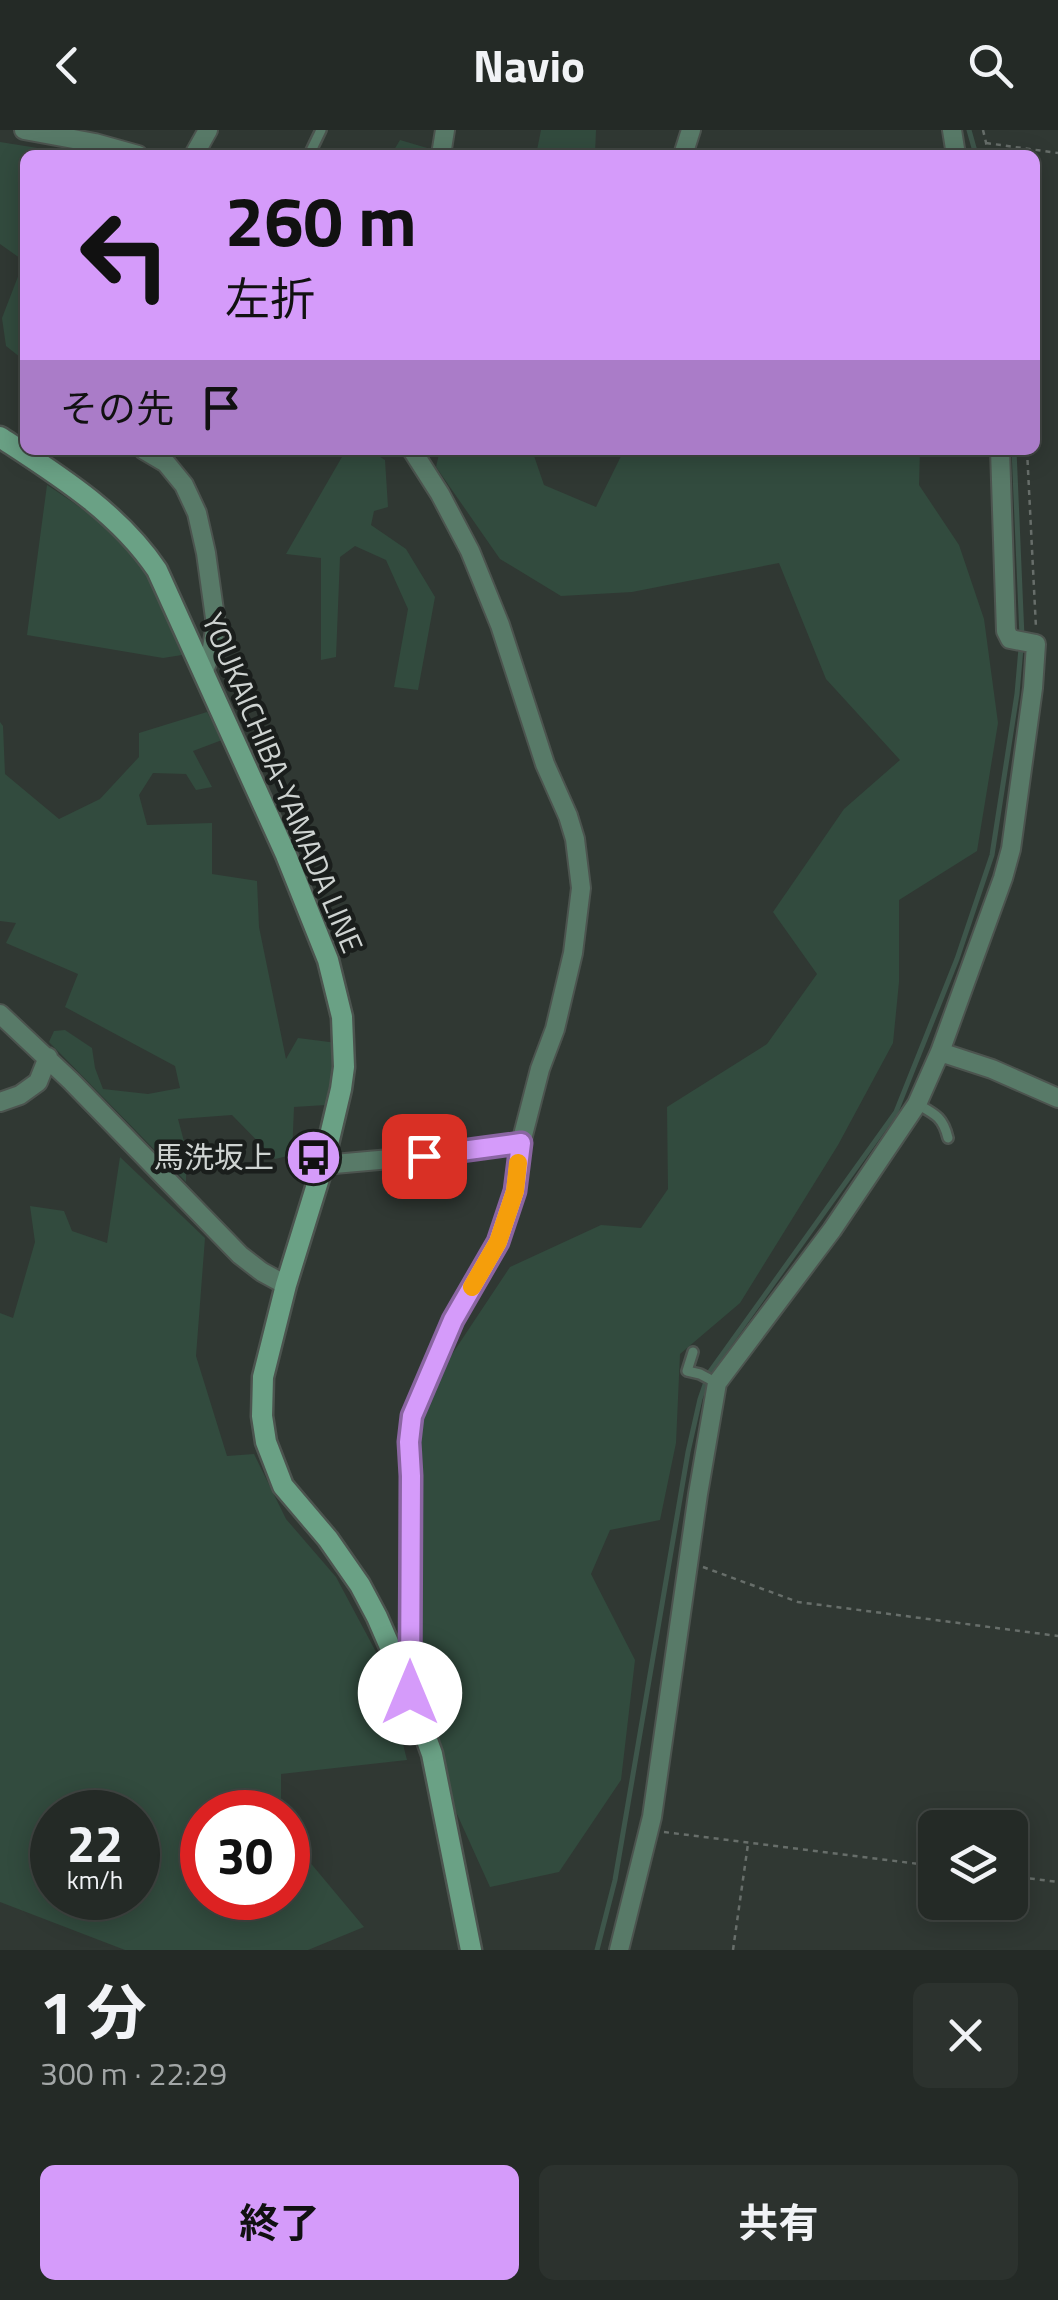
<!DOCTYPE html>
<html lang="ja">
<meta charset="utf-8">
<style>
:root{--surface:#242a26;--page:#2c322e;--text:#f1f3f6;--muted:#a3a7a7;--line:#414643;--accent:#d59bfa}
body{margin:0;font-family:"Titillium Web","Noto Sans JP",sans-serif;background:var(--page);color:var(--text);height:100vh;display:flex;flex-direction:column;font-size:38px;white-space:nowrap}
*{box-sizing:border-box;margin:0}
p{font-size:32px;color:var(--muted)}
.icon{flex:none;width:55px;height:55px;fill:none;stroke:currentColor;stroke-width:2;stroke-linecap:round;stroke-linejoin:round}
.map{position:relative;height:1820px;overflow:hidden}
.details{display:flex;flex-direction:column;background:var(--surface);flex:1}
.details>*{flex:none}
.top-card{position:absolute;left:20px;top:20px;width:1020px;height:305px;border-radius:15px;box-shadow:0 5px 25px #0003,0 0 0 2px var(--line);background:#d59bfa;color:#111;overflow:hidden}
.controls{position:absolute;left:918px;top:1680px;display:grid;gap:20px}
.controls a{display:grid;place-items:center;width:110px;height:110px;border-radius:15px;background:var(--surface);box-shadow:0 5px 25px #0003,0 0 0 2px var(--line);font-size:50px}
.speed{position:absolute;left:30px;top:1660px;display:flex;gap:20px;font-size:50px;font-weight:700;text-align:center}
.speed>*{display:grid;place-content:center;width:130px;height:130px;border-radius:50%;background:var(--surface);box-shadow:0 5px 25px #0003,0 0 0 2px var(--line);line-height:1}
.speed small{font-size:25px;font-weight:400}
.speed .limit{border:15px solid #d22;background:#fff;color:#111}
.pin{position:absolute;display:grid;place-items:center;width:85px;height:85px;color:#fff;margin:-42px;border-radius:20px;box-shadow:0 5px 15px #0006}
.me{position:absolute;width:110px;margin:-55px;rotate:0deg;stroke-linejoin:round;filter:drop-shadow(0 0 8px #0008)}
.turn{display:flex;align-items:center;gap:35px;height:210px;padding:0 40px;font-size:45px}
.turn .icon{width:130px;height:130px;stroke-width:2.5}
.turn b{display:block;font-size:70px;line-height:85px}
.then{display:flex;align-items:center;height:95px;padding:0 40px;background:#0003;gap:20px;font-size:38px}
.round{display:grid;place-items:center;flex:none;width:105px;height:105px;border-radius:15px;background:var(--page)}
.overview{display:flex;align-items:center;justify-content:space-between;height:170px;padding:0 40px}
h1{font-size:60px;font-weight:700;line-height:75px}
.cta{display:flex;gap:20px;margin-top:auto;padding:20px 40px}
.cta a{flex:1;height:115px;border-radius:15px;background:var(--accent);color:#111;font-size:40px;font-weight:700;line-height:115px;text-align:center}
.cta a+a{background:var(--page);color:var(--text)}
header{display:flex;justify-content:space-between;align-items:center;height:130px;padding:0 40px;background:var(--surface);font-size:45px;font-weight:700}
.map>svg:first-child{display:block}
.green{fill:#324b3e;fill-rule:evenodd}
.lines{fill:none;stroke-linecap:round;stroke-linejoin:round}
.stream{stroke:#3e564b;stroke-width:5}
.service-casing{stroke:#4c544f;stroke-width:14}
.minor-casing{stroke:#4c544f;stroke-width:22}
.secondary-casing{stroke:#4c544f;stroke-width:25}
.path{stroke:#676e6a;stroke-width:2.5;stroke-dasharray:5 5;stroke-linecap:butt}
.service{stroke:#587a68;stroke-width:9}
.minor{stroke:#587a68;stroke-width:18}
.secondary{stroke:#6aa185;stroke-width:20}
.route-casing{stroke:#8a65a2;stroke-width:25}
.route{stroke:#d59bfa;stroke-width:18}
.slow{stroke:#f59e0b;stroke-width:18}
.labels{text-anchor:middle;stroke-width:9;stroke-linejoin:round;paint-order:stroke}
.street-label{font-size:30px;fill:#ced3d1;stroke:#1a1e1c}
.poi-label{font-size:30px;fill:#ced3d1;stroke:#1a1e1c;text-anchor:end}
</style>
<header><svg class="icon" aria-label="back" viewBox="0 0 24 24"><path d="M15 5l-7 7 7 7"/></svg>Navio<svg class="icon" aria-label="search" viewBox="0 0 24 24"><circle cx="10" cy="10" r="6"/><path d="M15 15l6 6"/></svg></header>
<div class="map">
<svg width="1058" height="1820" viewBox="0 0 1058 1820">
<rect width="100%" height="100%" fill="#303833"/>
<!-- green -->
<path class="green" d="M541,0H596L595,25H536Z
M400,10L434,20V25H391Z
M0,12L44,19L42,25H25V231L6,216L2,188L24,131L0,114Z
M346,320H369L385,330L388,377L374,381L371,395L406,419L435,467L418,560L394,557L408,479L386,430L355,416L340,427L336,527L321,530V428L286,424Z
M440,320H532L544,355L596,377L624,320H920L919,355L959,415L984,489L998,593L977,721L899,770V852L893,913L838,1015L740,1173L680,1224L676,1313L660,1390L610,1400L591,1444L635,1530L621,1650L559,1742L490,1757L419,1600L415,1280L510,1137L601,1095L641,1098L668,1059L667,977L767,914L817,844L773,782L844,679L900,630L826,549L779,433L632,462L561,466L500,429L436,337Z
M47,355C83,378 117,403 142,438C157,460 171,500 182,525L163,528L27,505Z
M207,582L222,610L193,621L212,657L196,660L186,644L153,643L139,665L147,695L212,693V744L257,751L259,797L286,929L298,908L337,913L326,975L294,977L292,1025L275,1029L232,985L178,989L186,1019V1052L49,912L54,901L65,900L92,918L95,938L103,959L148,964L180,958L175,936L65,877L78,844L6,813L16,793L0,791V592L3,596L5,644L59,689L100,669L139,627V603Z
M120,1027L205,1108L196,1226L227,1326L254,1324L286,1389L336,1447L383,1535L407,1630L281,1644V1682H202V1768H288V1706L364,1797L308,1820H125L0,1772V1183L13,1188L35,1112L30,1076L64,1081L72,1101L107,1113ZM52,1682H138V1768H52Z"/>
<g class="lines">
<!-- stream -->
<path class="stream" d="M969,0L976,25
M1014,320L1022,507
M597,1820L615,1750L688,1322L700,1269L709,1243L896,982L957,829L992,725L1017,564L1021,518"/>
<defs>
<path id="service" d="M309,25L321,0
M917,974C935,984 943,987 948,1008
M693,1222L687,1241L700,1244L717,1253"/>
<path id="minor" d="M24,0L95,13L138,25
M952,0L956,25
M194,25L208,0
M441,25L445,0
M683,25L691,0
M144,320L166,333L184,355L197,383L206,423L216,495L211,523L203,543
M0,884L71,951L240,1125L262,1142L286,1155
M940,922L992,939L1058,968
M0,972L20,965L38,952L48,927
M323,1035L446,1024L521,1013
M410,1558L411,1347L409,1313L412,1286L453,1190L498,1112L515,1061L521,1013L540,939L555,899L573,823L581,758L575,709L568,686L545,634L500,495L470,421L440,364L412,320
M619,1820L652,1687L698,1364L717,1253L832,1100L917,974L940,922L1003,748L1011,719L1033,558L1036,514L1010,509L1006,501L1000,320"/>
<path id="secondary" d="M0,307C58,345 118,382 157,440L286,725L328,830L342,887L344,937L341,959L323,1035L286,1155L263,1247L262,1286L266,1312L283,1356L328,1409L360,1455L377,1487L410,1563L432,1624L471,1820"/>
</defs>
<!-- service casing -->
<use href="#service" class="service-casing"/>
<!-- minor casing -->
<use href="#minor" class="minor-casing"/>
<!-- secondary casing -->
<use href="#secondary" class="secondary-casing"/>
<!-- path -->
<path class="path" d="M983,0L989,25
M986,13L1058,23
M1027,320L1036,498
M703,1437L798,1472L1058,1506
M664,1702L935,1736
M1010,1746L1058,1752
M733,1820L748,1714"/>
<!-- service -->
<use href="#service" class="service"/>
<!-- minor -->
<use href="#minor" class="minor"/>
<!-- secondary -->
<use href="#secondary" class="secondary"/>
</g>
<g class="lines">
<defs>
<path id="route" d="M410,1563L411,1346L409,1312L412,1286L453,1190L498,1112L515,1061L521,1013L424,1026"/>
</defs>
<!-- route casing -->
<use href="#route" class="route-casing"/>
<!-- route -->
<use href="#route" class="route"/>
<!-- slow -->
<path class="slow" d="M472,1157L498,1112L515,1061L518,1033"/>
</g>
<!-- icons -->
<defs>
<symbol id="bus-disc" viewBox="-11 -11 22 22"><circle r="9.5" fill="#d59bfa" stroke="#1a1e1c"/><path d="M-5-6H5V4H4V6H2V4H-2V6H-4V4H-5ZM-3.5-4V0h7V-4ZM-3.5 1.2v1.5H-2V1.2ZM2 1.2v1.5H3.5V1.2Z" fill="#111"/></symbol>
</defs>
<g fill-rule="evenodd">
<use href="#bus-disc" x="282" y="996" width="63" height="63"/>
</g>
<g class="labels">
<!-- street labels -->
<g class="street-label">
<text transform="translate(282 653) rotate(67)" y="10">YOUKAICHIBA-YAMADA LINE</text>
</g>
<!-- poi labels -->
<g class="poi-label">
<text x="274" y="1038">馬洗坂上</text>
</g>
</g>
</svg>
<div class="controls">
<a><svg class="icon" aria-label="layers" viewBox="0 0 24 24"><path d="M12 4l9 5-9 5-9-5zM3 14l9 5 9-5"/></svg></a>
</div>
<div class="speed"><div>22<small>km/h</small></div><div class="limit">30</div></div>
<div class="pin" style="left:424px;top:1026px;background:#d93025"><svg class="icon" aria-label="arrive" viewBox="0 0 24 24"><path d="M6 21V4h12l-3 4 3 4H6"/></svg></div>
<svg class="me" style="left:410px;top:1563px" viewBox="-20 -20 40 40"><circle r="19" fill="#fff"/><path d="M0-13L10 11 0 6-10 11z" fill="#d59bfa"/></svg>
<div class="top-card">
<div class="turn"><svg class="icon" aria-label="left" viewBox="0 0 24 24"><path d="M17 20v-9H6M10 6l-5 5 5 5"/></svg><div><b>260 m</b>左折</div></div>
<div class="then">その先<svg class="icon" aria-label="arrive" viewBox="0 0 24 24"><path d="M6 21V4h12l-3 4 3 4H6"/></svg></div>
</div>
</div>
<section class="details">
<div class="overview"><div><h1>1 分</h1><p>300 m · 22:29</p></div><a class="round"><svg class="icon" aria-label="close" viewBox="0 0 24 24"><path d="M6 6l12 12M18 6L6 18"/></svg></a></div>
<div class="cta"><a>終了</a><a>共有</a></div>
</section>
